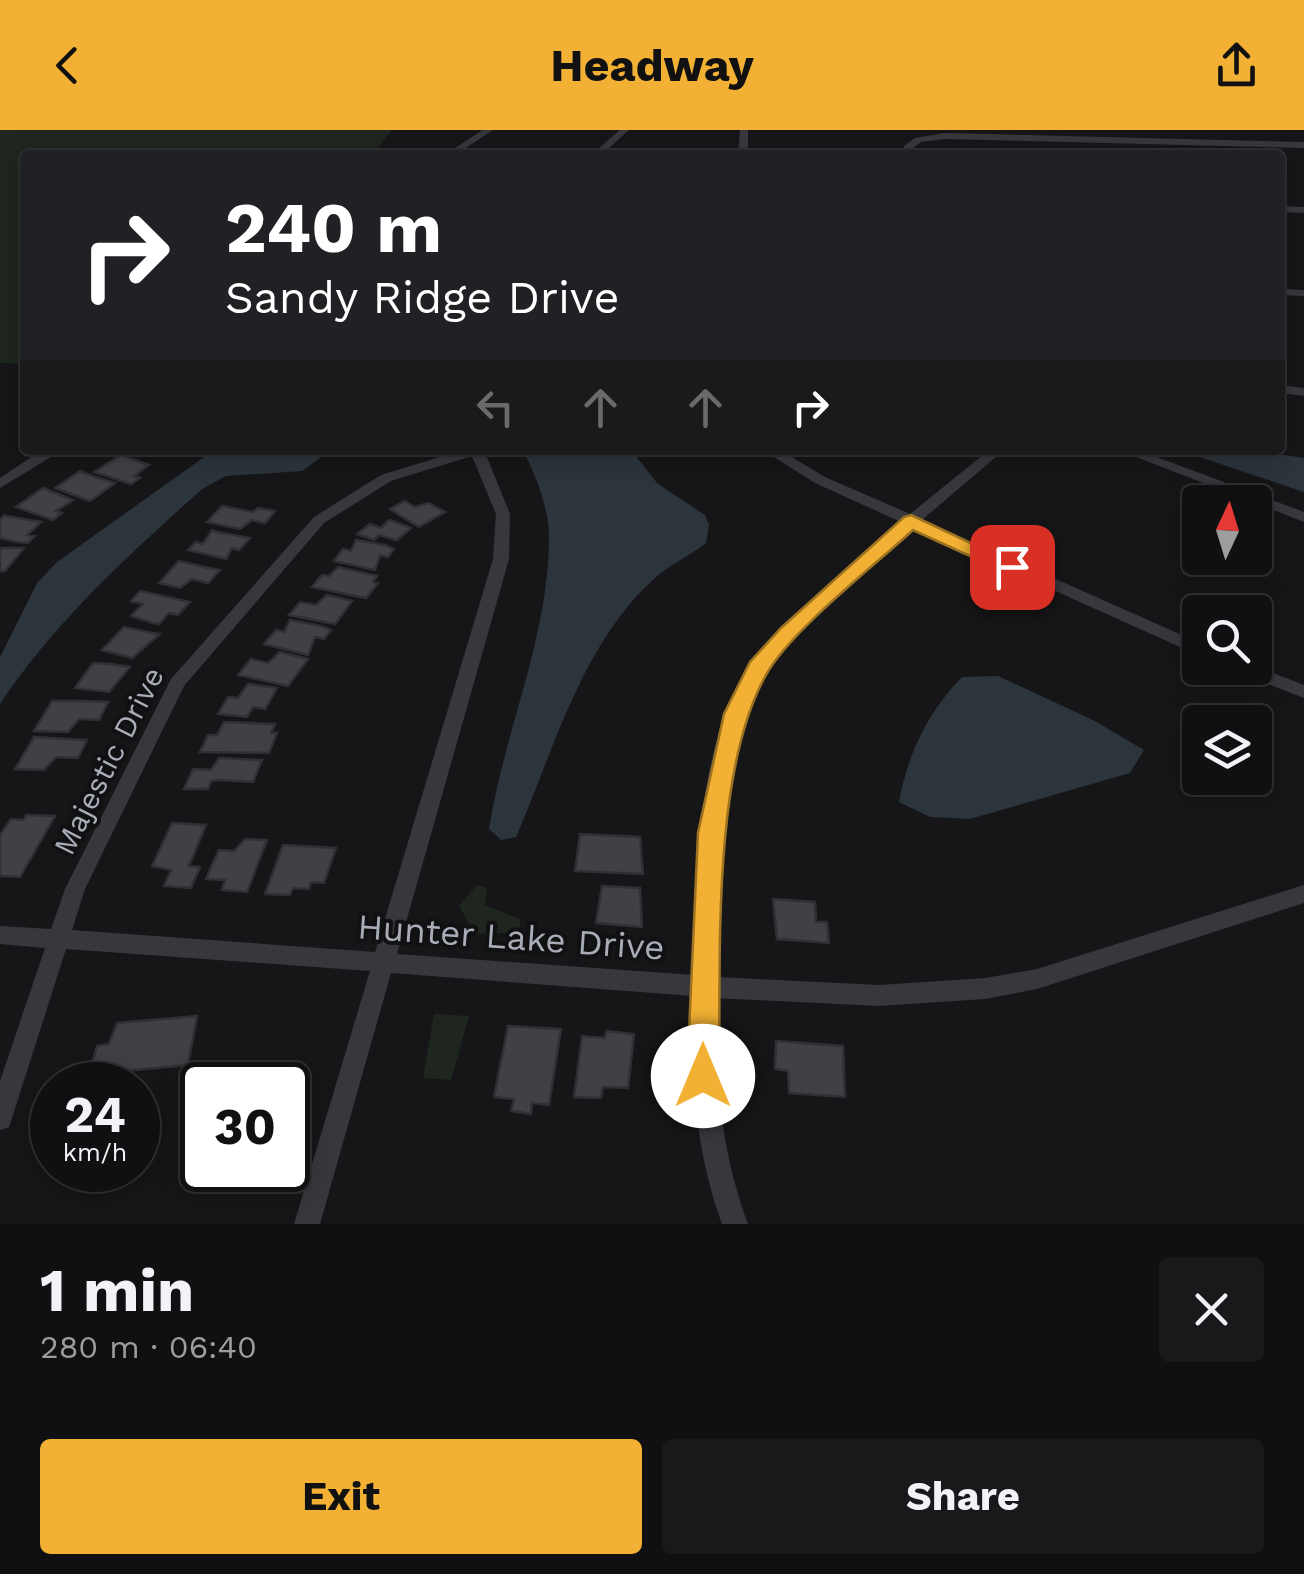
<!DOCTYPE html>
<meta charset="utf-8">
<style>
:root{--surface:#101012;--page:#19191b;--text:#f1f3f6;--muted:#9c9d9f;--line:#303032;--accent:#f2b134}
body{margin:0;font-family:"Work Sans",sans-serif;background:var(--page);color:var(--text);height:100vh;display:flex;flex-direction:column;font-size:38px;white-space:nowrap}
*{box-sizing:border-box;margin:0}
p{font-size:32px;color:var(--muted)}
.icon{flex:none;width:55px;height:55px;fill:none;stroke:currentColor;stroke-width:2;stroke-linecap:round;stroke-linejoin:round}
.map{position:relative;height:1094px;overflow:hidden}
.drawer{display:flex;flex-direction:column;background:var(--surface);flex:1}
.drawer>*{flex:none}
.guide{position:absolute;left:20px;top:20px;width:1265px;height:305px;border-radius:10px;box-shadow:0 5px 25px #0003,0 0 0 2px var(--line);background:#202124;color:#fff;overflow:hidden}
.needle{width:65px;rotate:4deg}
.fabs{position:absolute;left:1182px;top:355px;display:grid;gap:20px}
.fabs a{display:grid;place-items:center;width:90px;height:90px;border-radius:10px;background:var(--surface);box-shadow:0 5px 25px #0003,0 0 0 2px var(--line);font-size:50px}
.speed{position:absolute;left:30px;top:932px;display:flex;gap:20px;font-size:50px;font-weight:700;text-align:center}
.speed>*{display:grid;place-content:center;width:130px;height:130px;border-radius:50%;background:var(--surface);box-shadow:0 5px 25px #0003,0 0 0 2px var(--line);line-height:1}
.speed small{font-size:25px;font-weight:400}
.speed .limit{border:5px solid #111;border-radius:15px;background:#fff;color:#111}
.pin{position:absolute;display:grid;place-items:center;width:85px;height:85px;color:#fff;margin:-42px;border-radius:20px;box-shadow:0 5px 15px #0006}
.me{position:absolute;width:110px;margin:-55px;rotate:0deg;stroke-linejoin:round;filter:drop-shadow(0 0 8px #0008)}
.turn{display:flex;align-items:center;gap:35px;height:210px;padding:0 40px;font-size:45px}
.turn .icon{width:130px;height:130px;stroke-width:2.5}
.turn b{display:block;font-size:70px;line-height:85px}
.lanes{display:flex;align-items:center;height:95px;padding:0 40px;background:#0003;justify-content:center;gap:50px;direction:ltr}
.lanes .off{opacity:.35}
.round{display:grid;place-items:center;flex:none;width:105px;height:105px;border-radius:10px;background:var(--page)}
.summary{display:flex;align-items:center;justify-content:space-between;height:170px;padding:0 40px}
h1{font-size:60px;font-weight:700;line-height:75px}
.button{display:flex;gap:20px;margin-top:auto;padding:20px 40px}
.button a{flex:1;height:115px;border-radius:10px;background:var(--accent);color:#111;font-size:40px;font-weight:700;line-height:115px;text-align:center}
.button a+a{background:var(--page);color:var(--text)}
header{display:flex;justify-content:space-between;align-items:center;height:130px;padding:0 40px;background:var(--accent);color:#111;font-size:45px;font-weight:700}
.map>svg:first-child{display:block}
.green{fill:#1e261f}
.water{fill:#2c353c}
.building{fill:#404145;stroke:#303034;stroke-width:2.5}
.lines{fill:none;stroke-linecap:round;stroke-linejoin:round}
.street{fill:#37383d;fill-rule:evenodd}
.route{fill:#f2b134;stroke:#9d7322;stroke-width:2.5}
.labels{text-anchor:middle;stroke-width:8;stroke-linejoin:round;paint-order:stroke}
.street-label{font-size:30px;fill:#a8adb8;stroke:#111113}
.near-street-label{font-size:35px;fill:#a8adb8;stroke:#111113}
</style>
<header><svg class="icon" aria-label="back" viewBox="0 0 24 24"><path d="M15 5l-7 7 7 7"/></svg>Headway<svg class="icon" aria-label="share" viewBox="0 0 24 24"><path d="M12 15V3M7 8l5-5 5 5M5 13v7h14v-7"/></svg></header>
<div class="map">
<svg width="1304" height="1094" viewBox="0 0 1304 1094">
<rect width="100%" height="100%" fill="#161618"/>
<!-- green -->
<path class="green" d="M0,0H392L372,25H25V234L0,233Z
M477,755L487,758L485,775L520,789V802L475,804L459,776Z
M434,884L469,886L451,950L423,948Z"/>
<!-- water -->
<path class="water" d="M214,320H331L302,341L226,346L202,359C129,425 55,491 0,574V527L37,453L57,432Z
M523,320H631L658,354L705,385L709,395L706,413C690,426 670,434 655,448C582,513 554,620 516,707L501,710L489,699C504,602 549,507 549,407C549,378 536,346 523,320Z
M1179,320H1251L1304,328V362Z
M998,546L1093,590L1144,620L1130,643L970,689L930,687L899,672C908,623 928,582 962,547Z"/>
<!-- building -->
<path class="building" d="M121,325L149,335L134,346L140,348L131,354L94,342Z
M80,341L95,347L115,353L90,371L55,358Z
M43,358L73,370L56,381L62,383L53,390L16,377Z
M405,371L414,377L429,373L445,382L419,397L390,379Z
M222,376L253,382L258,378L275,381L265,393L252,390L240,399L207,392Z
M5,385L6,386L41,392L27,405L35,406L28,413L17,412L0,408V389Z
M389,390L411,398L397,410L379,405L374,410L357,404L370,394L381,398Z
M212,400L217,402L250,408L239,420L232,418L226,429L188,420L196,412L203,414Z
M356,410L385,415L394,419L388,427L380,425L375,440L334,431L343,419L351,421Z
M0,418H24L5,441H0Z
M179,431L204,437L220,440L208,453L192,449L180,458L159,453Z
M338,437L377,446L373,452L378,453L366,468L312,457L322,445L329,446Z
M140,461L154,464L190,472L178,485L169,483L159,494L153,493L131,486L143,474L131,471Z
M327,465L352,471L335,494L289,485L300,472L316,475Z
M290,490L321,496L331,500L324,509L315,507L308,525L264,514L276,500L284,502Z
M124,497L152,503L160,504L132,528L102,520Z
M280,522L308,529L288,556L238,545L251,529L268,533Z
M93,533L110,534L130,537L109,562L75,558Z
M248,554L277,558L265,579L253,577L247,587L218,584L228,567L238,568Z
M52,571H84L108,572L99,590L79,589L68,602L34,601Z
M224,592L275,594L271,603H277L269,623L200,622L208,605H217Z
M34,607L67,609L87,610L78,628L56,627L44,640L15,639Z
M219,628L262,630L253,652L221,650L211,651L208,659H184L193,639L211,640Z
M26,685L55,686L20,747L0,746V705L11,689L24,690Z
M172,693L206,695L189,736L200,737L191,758L164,756L171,740L152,736Z
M580,704L640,707L643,744L575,741Z
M245,709L267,710L247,762L222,760L225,750L206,749L212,735L219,720L234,721Z
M283,715L336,718L324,753L311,752L309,759L293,758L290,765L265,764Z
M602,756L640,758L642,797L596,793Z
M773,769L815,772L816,792H827L829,813L777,809Z
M197,886L188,935L89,944L97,916L109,914L117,893Z
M508,896L561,899L549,975L532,973L531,984L511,981L514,969L494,967Z
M606,901L634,904L628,958L603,957L601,968L574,967L582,906L605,908Z
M776,911L843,916L845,967L789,963L788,941L775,939Z"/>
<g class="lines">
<!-- street -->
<path class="street" d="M483,0H493L455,25H444Z
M620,0H629L601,25H591Z
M740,0H748V25H738Z
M944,3L1304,12V18L944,9L921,12L912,19V25H902L904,16L915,8Z
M1280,76L1304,77V83L1280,82Z
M1280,159L1304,160V166L1280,165Z
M1280,255L1304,258V266L1280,263Z
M42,320H87L80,324H56L0,358V348Z
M463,320H484L510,384L509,429L397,824L694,845C697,747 694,609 756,528C772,507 792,491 811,474C841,447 871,419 901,392L815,353L763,320H780L825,347L910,384L989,320H1004L922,390L1200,513V526L913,397C883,425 853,453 823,481C803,500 781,518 765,541C715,614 718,761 716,847L879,855L985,848L1037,839L1304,755V773L1037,859L985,869L879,876L715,868C714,946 721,1020 748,1094H722C695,1019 690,945 693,866L391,843L320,1094H294L370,841L66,819L12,988L9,997L0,1000V951L45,818L0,814V796L51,799L65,759L171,549L314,387L381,345ZM472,326L496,384L493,429L375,822L72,800L85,759L184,556L324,393L391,351Z
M1118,320H1138L1304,382V392Z
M1255,536L1304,555V568L1237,542L1234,538Z"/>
</g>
<!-- route -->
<path class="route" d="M911,385L1022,437L1012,444L1005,442L913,400C874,436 789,502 766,545C711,643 721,832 719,946L714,956L703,961L692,956L687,946L698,703L724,584L750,532L781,498L904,387Z"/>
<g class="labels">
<!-- street labels -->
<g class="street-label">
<text transform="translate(109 631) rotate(-63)" y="10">Majestic Drive</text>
</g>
<!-- near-street labels -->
<g class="near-street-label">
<text transform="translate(511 807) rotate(4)" y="12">Hunter Lake Drive</text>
</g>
</g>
</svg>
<div class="fabs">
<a><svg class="needle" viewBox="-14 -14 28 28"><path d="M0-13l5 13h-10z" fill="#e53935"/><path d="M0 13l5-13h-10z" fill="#9c9d9f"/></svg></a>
<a><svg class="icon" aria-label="search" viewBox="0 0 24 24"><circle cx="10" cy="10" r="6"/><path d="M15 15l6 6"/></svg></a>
<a><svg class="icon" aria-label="layers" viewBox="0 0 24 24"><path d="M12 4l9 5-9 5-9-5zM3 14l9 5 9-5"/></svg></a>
</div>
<div class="speed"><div>24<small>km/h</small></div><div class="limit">30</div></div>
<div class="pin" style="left:1012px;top:437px;background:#d93025"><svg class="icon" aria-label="arrive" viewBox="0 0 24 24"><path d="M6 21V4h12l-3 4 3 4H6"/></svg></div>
<svg class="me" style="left:703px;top:946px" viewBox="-20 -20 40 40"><circle r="19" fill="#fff"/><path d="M0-13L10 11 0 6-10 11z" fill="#f2b134"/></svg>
<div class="guide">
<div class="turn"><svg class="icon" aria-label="right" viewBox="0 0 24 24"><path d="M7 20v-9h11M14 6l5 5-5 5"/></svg><div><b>240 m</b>Sandy Ridge Drive</div></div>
<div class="lanes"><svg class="icon off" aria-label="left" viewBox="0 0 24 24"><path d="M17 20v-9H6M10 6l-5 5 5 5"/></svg><svg class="icon off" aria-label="ahead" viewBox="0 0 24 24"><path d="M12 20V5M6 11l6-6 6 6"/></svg><svg class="icon off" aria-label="ahead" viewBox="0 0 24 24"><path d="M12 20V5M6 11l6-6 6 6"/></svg><svg class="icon" aria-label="right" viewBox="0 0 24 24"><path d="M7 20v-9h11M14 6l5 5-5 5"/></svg></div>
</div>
</div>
<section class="drawer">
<div class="summary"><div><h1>1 min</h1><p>280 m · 06:40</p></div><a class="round"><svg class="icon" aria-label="close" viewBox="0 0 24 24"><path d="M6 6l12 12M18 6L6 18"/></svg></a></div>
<div class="button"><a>Exit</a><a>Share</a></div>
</section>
